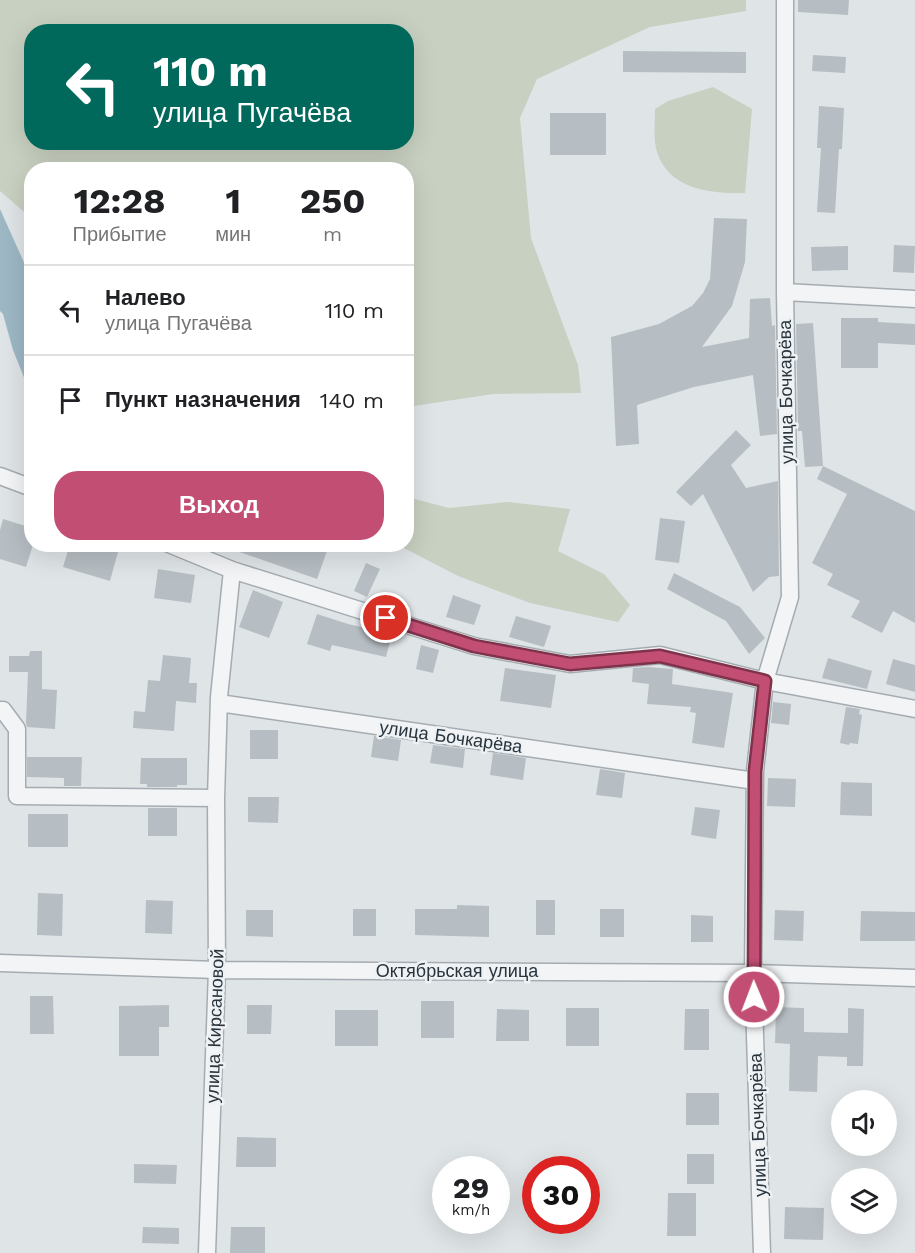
<!DOCTYPE html>
<html lang="ru">
<meta charset="utf-8">
<style>
:root{--surface:#fff;--page:#f2f2f2;--text:#202124;--muted:#757577;--line:#e0e0e0;--accent:#c24e74}
body{margin:0;font-family:"Work Sans",sans-serif;background:var(--page);color:var(--text);height:100vh;display:flex;flex-direction:column;font-size:22px;white-space:nowrap}
*{box-sizing:border-box;margin:0}
p{font-size:20px;color:var(--muted)}
.icon{flex:none;width:33px;height:33px;fill:none;stroke:currentColor;stroke-width:2;stroke-linecap:round;stroke-linejoin:round}
.map{position:relative;flex:1;overflow:hidden}
.drawer{position:absolute;left:24px;top:162px;width:390px;height:390px;display:flex;flex-direction:column;background:var(--surface);border-radius:24px;box-shadow:0 6px 24px #0002}
.drawer>*{flex:none}
.guide{position:absolute;left:24px;top:24px;width:390px;height:126px;border-radius:24px;box-shadow:0 6px 24px #0002;background:#00695c;color:#fff;overflow:hidden}
.tools{position:absolute;left:831px;top:1090px;display:grid;gap:12px}
.tools a{display:grid;place-items:center;width:66px;height:66px;border-radius:50%;background:var(--surface);box-shadow:0 6px 24px #0002;font-size:30px}
.speed{position:absolute;left:432px;top:1156px;display:flex;gap:12px;font-size:30px;font-weight:700;text-align:center}
.speed>*{display:grid;place-content:center;width:78px;height:78px;border-radius:50%;background:var(--surface);box-shadow:0 6px 24px #0002;line-height:1}
.speed small{font-size:15px;font-weight:400}
.speed .limit{border:9px solid #d22;background:#fff;color:#111}
.pin{position:absolute;display:grid;place-items:center;width:51px;height:51px;color:#fff;margin:-26px;border:3px solid #fff;border-radius:50%;box-shadow:0 2px 6px #0007}
.me{position:absolute;width:66px;margin:-33px;rotate:359deg;stroke-linejoin:round;filter:drop-shadow(0 0 4px #0008)}
.turn{display:flex;align-items:center;gap:21px;height:126px;padding:0 30px;font-size:27px}
.turn .icon{width:78px;height:78px;stroke-width:2.5}
.turn b{display:block;font-size:42px;line-height:51px}
.eta{display:flex;justify-content:space-evenly;align-items:center;height:102px;text-align:center}
.eta b{font-size:36px;font-weight:700;line-height:42px}
.cta{display:flex;gap:12px;margin-top:auto;padding:12px 30px}
.cta a{flex:1;height:69px;border-radius:24px;background:var(--accent);color:#fff;font-size:24px;font-weight:700;line-height:69px;text-align:center}
ul{padding:0;list-style:none}
li{display:flex;align-items:center;gap:18px;height:90px;padding:0 30px;border-top:2px solid var(--line)}
li div{flex:1}
li b{display:block;font-size:22px}
li em{font-style:normal}
.map>svg:first-child{display:block}
.green{fill:#c8d0c1;fill-rule:evenodd}
.water{fill:#9db7c4}
.building{fill:#b7bec3}
.lines{fill:none;stroke-linecap:round;stroke-linejoin:round}
.street-casing{stroke:#a5acb1;stroke-width:19}
.street{stroke:#f2f4f6;stroke-width:16}
.route-casing{stroke:#7e334b;stroke-width:15}
.route{stroke:#c24e74;stroke-width:10}
.labels{text-anchor:middle;stroke-width:5;stroke-linejoin:round;paint-order:stroke}
.street-label{font-size:18px;fill:#29343d;stroke:#eef2f5}
</style>
<div class="map">
<svg width="915" height="1253" viewBox="0 0 915 1253">
<rect width="100%" height="100%" fill="#dfe4e7"/>
<!-- green -->
<path class="green" d="M0,0H746V11L650,27L537,79L520,118L531,238L578,365L581,393L493,394L407,407L406,170H32L31,218L0,191ZM32,32H406V142H32Z
M713,87L752,109L745,193C712,194 669,190 657,152C653,140 655,123 655,109L668,101Z
M407,497L449,508L507,502L570,509L558,551L604,574L630,605L618,622L530,603L458,576L398,545L406,544Z"/>
<!-- water -->
<path class="water" d="M0,209L31,278V395L13,350L3,314L0,311Z"/>
<!-- building -->
<path class="building" d="M798,0H849L848,15L798,12Z
M623,51L746,52V73L623,72Z
M813,55L846,57L845,73L812,71Z
M819,106L844,108L842,149H839L835,213L817,212L821,148H817Z
M550,113H606V155H550Z
M714,218L747,219L745,262L732,306L702,347L749,338L750,299L770,298L772,326L775,325L777,434L760,436L753,375L694,387L637,405L639,444L616,446L611,337L659,324L692,306L703,293L710,279Z
M894,245L915,246L914,273L893,272Z
M848,246V270L812,271L811,247Z
M841,318H878V322L915,324V345L878,343V368H841Z
M813,323L823,466L805,467L802,431H798L796,324Z
M736,430L751,445L731,465L746,488L778,481L779,576L769,577L753,592L703,494L691,506L676,492Z
M823,466L915,511V623L893,611L882,633L851,617L860,601L827,585L833,574L812,563L847,494L817,479Z
M660,518L685,521L679,563L655,560Z
M3,519L32,528V548L26,567L0,559V530Z
M70,544H94L118,552L110,581L63,567Z
M226,544H309L327,551L317,579L225,547Z
M366,563L380,569L367,597L354,591Z
M158,569L195,575L191,603L154,598Z
M674,573L740,607L765,638L749,654L726,621L667,589Z
M253,590L283,602L269,638L239,627Z
M453,595L481,605L474,625L446,617Z
M317,614L348,624L392,634L386,657L332,645L330,651L307,644Z
M516,616L551,626L544,647L509,637Z
M421,645L439,650L433,673L416,669Z
M30,651H42V689L57,690L55,729L27,727L26,723L28,672H9V656H29Z
M163,655L191,658L189,683H197L196,703L176,701L174,731L133,728L134,711L145,712L148,680L160,681Z
M828,658L872,671L867,689L822,678Z
M893,659L915,665V692L886,684Z
M648,667L673,669L672,684L733,693L724,748L692,743L696,713L690,712L691,707L647,704L649,684L632,682L633,668Z
M505,668L556,675L551,708L500,701Z
M773,702L791,704L789,725L771,723Z
M846,707L860,709L859,714L862,715L858,744L850,743L849,745L840,743Z
M250,730H278V759H250Z
M374,736L401,740L398,761L371,757Z
M433,745L465,749L463,768L430,763Z
M493,753L526,758L523,780L490,775Z
M27,757H82L81,786H64V778L27,777Z
M141,758H187V785H177V787H147V784H140Z
M600,769L625,773L622,798L596,795Z
M768,778L796,779L795,807L767,806Z
M841,782L872,783V816L840,815Z
M248,797H279L278,823L248,822Z
M695,807L720,810L716,839L691,835Z
M148,808H177V836H148Z
M28,814H68V847H28Z
M38,893L63,894L62,936L37,935Z
M146,900L173,901L172,934L145,933Z
M536,900H555V935H536Z
M457,905L489,906V937L415,935V909H457Z
M353,909H376V936H353Z
M600,909H624V937H600Z
M246,910H273V937L246,936Z
M775,910L804,911L803,941L774,940Z
M861,911L915,912V941H860Z
M691,915L713,916V942H691Z
M30,996H53L54,1034H30Z
M421,1001H454V1038H421Z
M169,1005V1027H159V1056H119V1006Z
M247,1005H272L271,1034H247Z
M776,1007L804,1008V1032L848,1033V1008L864,1009L863,1066H847V1057L818,1056L817,1092L789,1091L790,1044L775,1043Z
M566,1008H599V1046H566Z
M497,1009L529,1010V1041H496Z
M685,1009H709V1050H684Z
M335,1010H378V1046H335Z
M686,1093H719V1125H686Z
M237,1137L276,1138V1167H236Z
M687,1154H714V1184H687Z
M134,1164L177,1165L176,1184L134,1183Z
M668,1193H696V1236H667Z
M785,1207L824,1208L823,1240L784,1239Z
M143,1227L179,1228V1244L142,1243Z
M231,1227H265V1253H230Z"/>
<g class="lines">
<defs>
<path id="street" d="M785,292L915,299
M0,476L32,488
M169,544L232,570L474,646L570,664L660,655L765,681L915,709
M219,703L755,781
M0,710H3L17,729V796L216,798
M0,963L217,970L753,973L915,978
M207,1253L217,970L216,798L219,697L232,570
M762,1253L753,973L755,771L765,681L790,597L785,292V0"/>
</defs>
<!-- street casing -->
<use href="#street" class="street-casing"/>
<!-- street -->
<use href="#street" class="street"/>
</g>
<g class="lines">
<defs>
<path id="route" d="M386,618L474,646L570,664L660,656L765,681L755,771L754,997"/>
</defs>
<!-- route casing -->
<use href="#route" class="route-casing"/>
<!-- route -->
<use href="#route" class="route"/>
</g>
<g class="labels">
<!-- street labels -->
<g class="street-label">
<text transform="translate(786 392) rotate(-91)" y="6">улица Бочкарёва</text>
<text transform="translate(451 737) rotate(8)" y="6">улица Бочкарёва</text>
<text x="457" y="977">Октябрьская улица</text>
<text transform="translate(215 1026) rotate(-88)" y="6">улица Кирсановой</text>
<text transform="translate(758 1125) rotate(-92)" y="6">улица Бочкарёва</text>
</g>
</g>
</svg>
<div class="tools">
<a><svg class="icon" aria-label="sound" viewBox="0 0 24 24"><path d="M4 9h4l5-4v14l-5-4H4zM17 9q2 3 0 6"/></svg></a>
<a><svg class="icon" aria-label="layers" viewBox="0 0 24 24"><path d="M12 4l9 5-9 5-9-5zM3 14l9 5 9-5"/></svg></a>
</div>
<div class="speed"><div>29<small>km/h</small></div><div class="limit">30</div></div>
<div class="pin" style="left:386px;top:618px;background:#d93025"><svg class="icon" aria-label="arrive" viewBox="0 0 24 24"><path d="M6 21V4h12l-3 4 3 4H6"/></svg></div>
<svg class="me" style="left:754px;top:997px" viewBox="-20 -20 40 40"><circle r="17" fill="#c24e74" stroke="#fff" stroke-width="3"/><path d="M0-11L8 9 0 5-8 9z" fill="#fff"/></svg>
<div class="guide">
<div class="turn"><svg class="icon" aria-label="left" viewBox="0 0 24 24"><path d="M17 20v-9H6M10 6l-5 5 5 5"/></svg><div><b>110 m</b>улица Пугачёва</div></div>
</div>
<section class="drawer">
<div class="eta">
<div><b>12:28</b><p>Прибытие</p></div>
<div><b>1</b><p>мин</p></div>
<div><b>250</b><p>m</p></div>
</div>
<ul>
<li><svg class="icon" aria-label="left" viewBox="0 0 24 24"><path d="M17 20v-9H6M10 6l-5 5 5 5"/></svg><div><b>Налево</b><p>улица Пугачёва</p></div><em>110 m</em></li>
<li><svg class="icon" aria-label="arrive" viewBox="0 0 24 24"><path d="M6 21V4h12l-3 4 3 4H6"/></svg><div><b>Пункт назначения</b></div><em>140 m</em></li>
</ul>
<div class="cta"><a>Выход</a></div>
</section>
</div>
